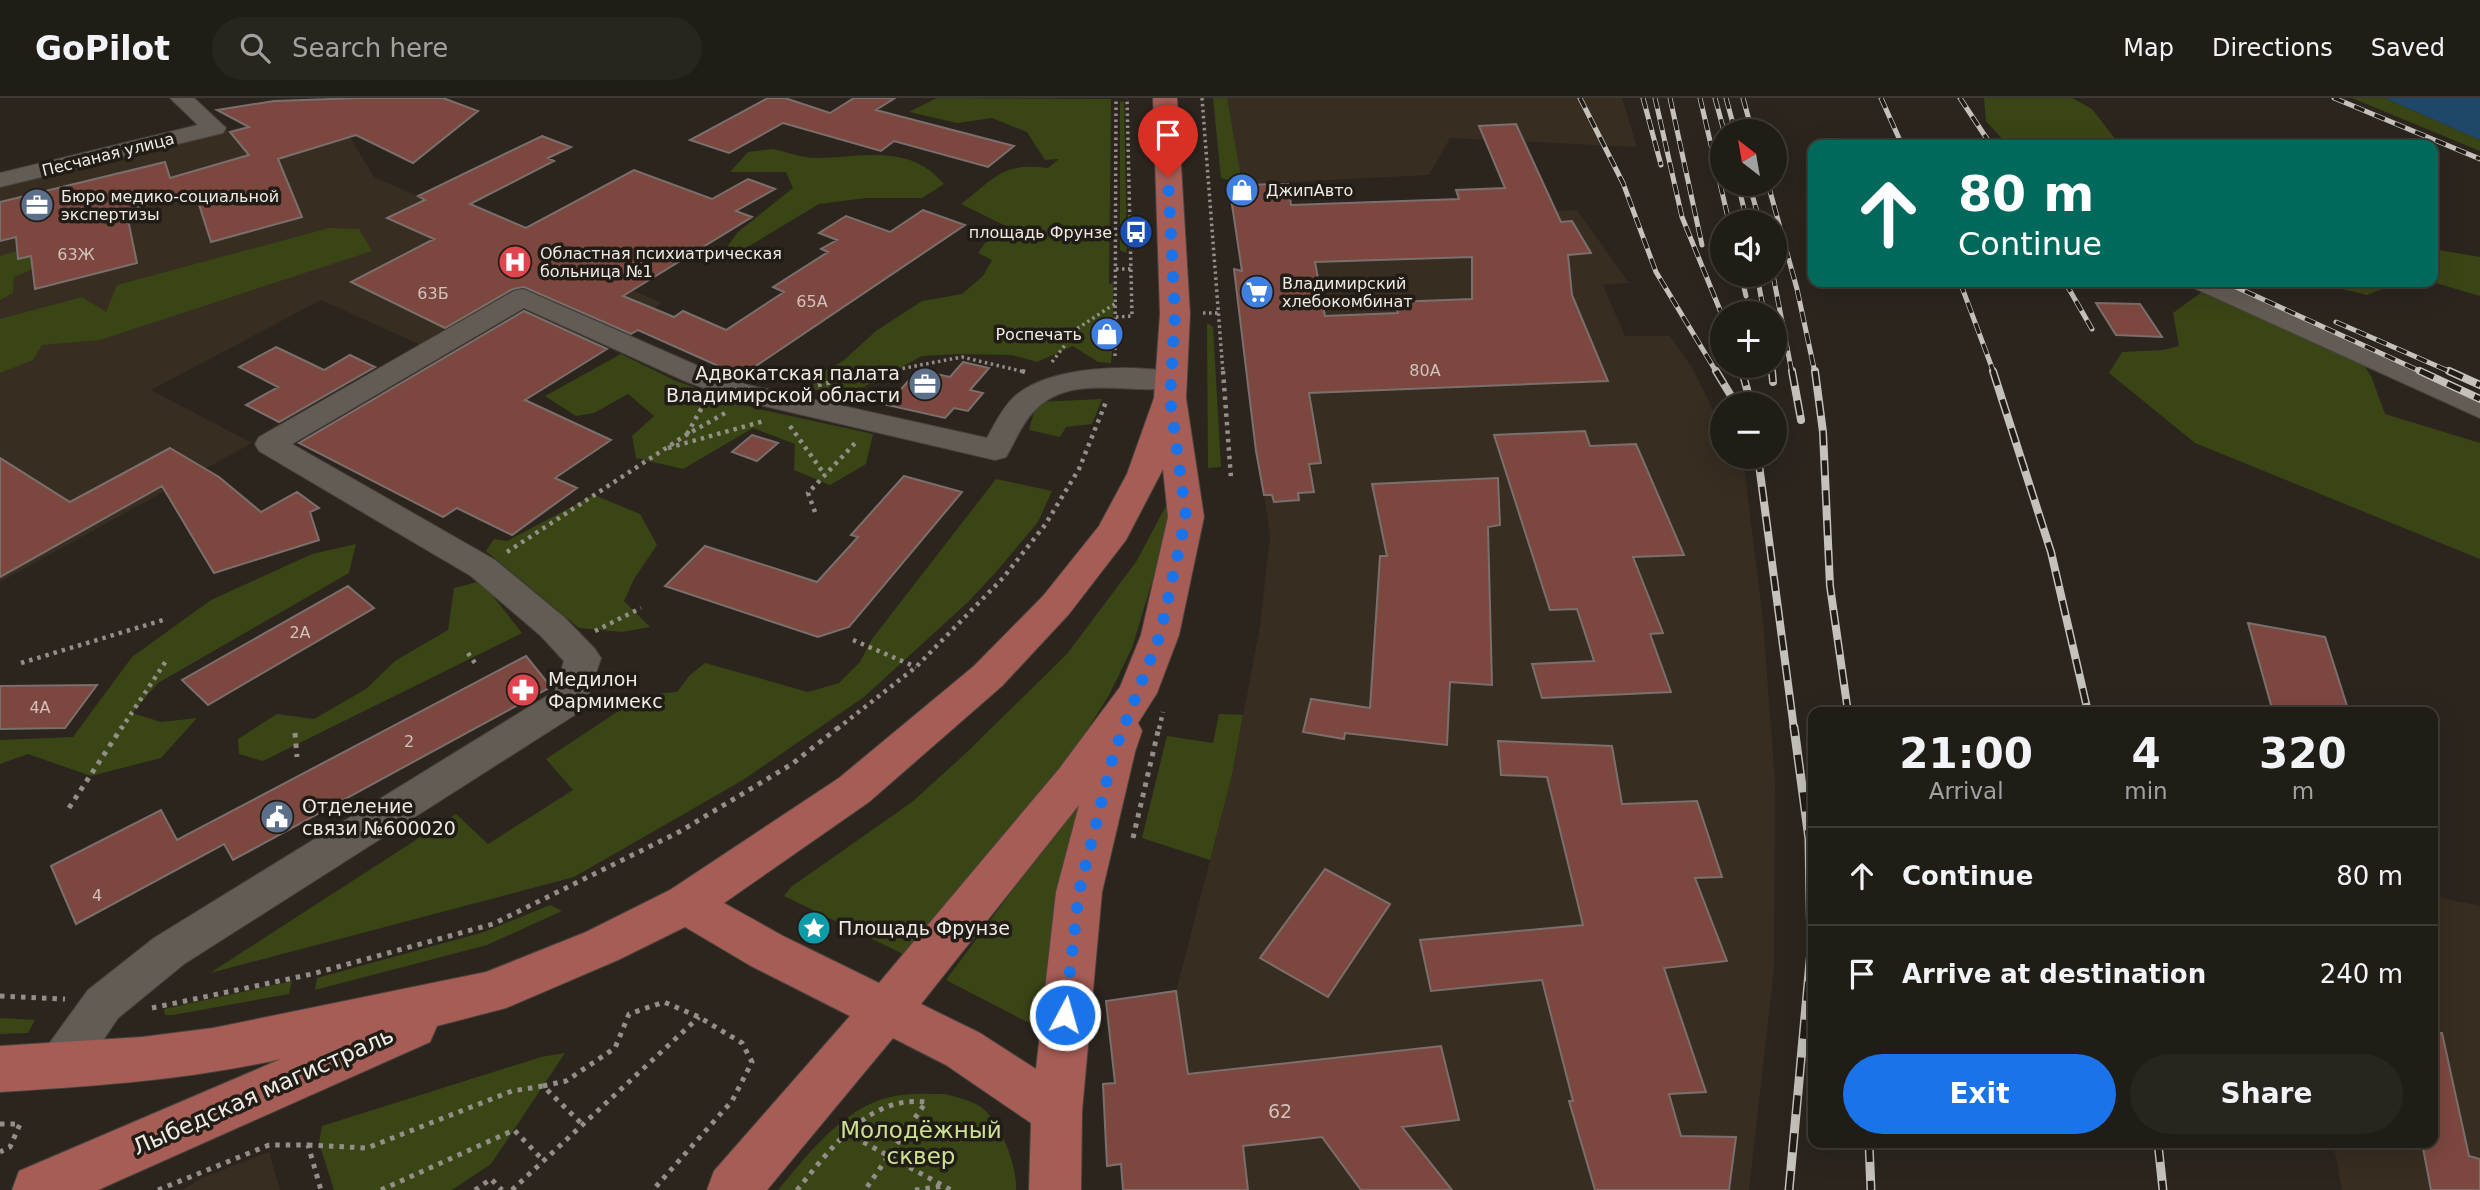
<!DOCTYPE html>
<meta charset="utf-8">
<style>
:root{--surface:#201c16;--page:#28251f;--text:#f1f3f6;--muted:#a2a1a1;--line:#3d3a35;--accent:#1a73e8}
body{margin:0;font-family:"DejaVu Sans",sans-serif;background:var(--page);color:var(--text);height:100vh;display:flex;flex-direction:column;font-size:26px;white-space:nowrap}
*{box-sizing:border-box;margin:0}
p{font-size:23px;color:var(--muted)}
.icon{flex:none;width:38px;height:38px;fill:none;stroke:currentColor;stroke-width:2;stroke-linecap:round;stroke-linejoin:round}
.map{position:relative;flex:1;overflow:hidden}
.panel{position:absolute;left:1808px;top:609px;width:630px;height:441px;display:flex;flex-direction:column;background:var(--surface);border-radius:14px;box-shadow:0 7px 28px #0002,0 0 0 2px var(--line)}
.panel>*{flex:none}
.guide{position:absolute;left:1808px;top:42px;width:630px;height:147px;border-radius:14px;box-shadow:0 7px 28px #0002,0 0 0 2px var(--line);background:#00695c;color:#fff;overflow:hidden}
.needle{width:46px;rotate:329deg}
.controls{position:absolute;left:1710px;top:21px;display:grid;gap:14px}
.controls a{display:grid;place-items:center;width:77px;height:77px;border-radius:50%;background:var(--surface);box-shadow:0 7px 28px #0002,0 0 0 2px var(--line);font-size:35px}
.pin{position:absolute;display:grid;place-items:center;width:60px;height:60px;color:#fff;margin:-72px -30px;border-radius:50% 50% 50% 0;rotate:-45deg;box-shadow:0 0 7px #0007}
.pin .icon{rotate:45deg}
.me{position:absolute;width:77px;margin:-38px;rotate:6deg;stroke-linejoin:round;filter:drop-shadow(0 0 5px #0008)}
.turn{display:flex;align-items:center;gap:24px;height:147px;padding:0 35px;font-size:32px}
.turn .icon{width:91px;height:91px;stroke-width:2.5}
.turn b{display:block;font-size:49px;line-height:60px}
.eta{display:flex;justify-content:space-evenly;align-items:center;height:119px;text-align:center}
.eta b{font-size:42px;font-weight:700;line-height:49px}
.cta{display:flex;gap:14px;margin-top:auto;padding:14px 35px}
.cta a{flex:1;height:80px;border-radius:42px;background:var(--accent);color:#fff;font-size:28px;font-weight:700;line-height:80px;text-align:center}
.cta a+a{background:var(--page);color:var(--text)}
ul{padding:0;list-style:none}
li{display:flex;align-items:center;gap:21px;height:98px;padding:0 35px;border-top:2px solid var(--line)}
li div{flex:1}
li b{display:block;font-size:26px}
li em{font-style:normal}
header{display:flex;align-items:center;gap:42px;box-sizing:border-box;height:98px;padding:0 35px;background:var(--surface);border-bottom:2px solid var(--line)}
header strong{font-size:33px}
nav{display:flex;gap:38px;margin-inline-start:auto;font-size:24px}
.search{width:490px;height:63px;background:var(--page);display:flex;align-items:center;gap:18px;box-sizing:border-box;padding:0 24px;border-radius:38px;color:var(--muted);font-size:26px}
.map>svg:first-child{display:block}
.built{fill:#372d21}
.green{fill:#3a4516}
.water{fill:#1e4769}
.building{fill:#7c473f;stroke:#7b6f6d;stroke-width:2;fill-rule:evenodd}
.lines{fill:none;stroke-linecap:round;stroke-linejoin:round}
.minor-casing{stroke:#48433d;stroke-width:2}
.major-casing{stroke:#48433d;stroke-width:2}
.path-far2{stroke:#938e88;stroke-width:3.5;stroke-dasharray:2.5 3.5;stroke-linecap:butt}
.path-far1{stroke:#938e88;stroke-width:4.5;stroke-dasharray:3.5 5;stroke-linecap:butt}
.path{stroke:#938e88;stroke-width:5;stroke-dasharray:4.5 6;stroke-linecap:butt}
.minor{fill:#635c54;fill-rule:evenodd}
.major{fill:#a65d55;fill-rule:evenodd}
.rail-far2-casing{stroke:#c5c1bb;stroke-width:5}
.rail-far1-casing{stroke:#c5c1bb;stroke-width:8}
.rail-casing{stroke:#c5c1bb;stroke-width:9}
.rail-far2{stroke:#211c15;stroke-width:3.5;stroke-dasharray:11;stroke-linecap:butt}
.rail-far1{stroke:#211c15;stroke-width:5;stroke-dasharray:15;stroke-linecap:butt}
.rail{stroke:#211c15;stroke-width:6;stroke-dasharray:19;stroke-linecap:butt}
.route{stroke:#1a73e8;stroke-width:12;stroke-dasharray:0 21.6}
.labels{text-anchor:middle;stroke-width:7;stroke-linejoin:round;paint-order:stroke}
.far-street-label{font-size:16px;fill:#eeeae5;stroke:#211c15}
.far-poi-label{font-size:16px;fill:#eeeae5;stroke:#211c15;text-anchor:start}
.number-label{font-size:16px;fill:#d2c1bc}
.poi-label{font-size:19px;fill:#eeeae5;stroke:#211c15;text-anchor:start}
.near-number-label{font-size:19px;fill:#d2c1bc}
.near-street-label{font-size:23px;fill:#eeeae5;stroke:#211c15}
.near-park-label{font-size:23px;fill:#cce192;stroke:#211c15}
</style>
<header>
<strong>GoPilot</strong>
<div class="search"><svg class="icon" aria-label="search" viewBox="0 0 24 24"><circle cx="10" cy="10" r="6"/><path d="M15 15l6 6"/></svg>Search here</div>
<nav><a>Map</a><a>Directions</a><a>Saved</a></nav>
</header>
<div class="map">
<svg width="2480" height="1092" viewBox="0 0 2480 1092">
<rect width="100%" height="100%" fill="#2b251e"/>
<!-- built -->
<path class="built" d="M1222,0H1622L1637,49L1450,40L1429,77L1229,87Z
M282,19L350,39L374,79L662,205L625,227L537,186L423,248L321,202L151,292L252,345L0,484V88Z
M1577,112L1629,185L1603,187L1625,238H1670L1693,271L1722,330V359H1737L1745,375L1763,523L1775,683L1774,872L1749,1092H1123L1121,1066L1107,1068L1103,986L1114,984L1106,903L1176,893L1232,677L1260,528L1270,439L1235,180L1241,167L1238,149L1273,147L1456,118Z
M2433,798L2480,808V1092H2342L2333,1045H2432Z
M269,1054L280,1092H182L202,1080Z"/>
<!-- green -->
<path class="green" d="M937,0L1111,1L1109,186L1113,185V228L1099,230L1101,242L1113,241L1111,265L1098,264L1073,248L1037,264L1012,257L958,256L922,258L856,293L815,292L811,280L843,263L876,233L922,203L962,196L983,178L992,162L978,155L985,145L1010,130L961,106C995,80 1003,64 1048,70L1059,61L1045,62L1027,34L992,20L957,25L909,14Z
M1213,0H1227L1241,79L1233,83L1221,80Z
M1984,0H2072L2092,11L2120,47H2008L1986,23Z
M2352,0H2385L2480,42V53Z
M1124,3L1127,150L1126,155L1120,152V4Z
M773,51C787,54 802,60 816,60C862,59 910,45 944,86L922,100H866L819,106L741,153L727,149L738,134L793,90L786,74H730L748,54Z
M329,130L359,131L372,153L100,242L42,247L33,262L0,275V221L82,199L106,214L117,187Z
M2433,151L2480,159V198L2432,184Z
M17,153L18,161L31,158L33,171L14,179L13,195L0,202V158Z
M2313,184H2399L2367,197Z
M2203,193L2354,252L2371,278L2385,316L2480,345V461L2195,345L2109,275L2122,254L2163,252L2179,248L2173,215Z
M1207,225L1213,229L1221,369L1208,370Z
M621,256L676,283L758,311L873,336L866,366L830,387L794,372L795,346L753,330L683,371L636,360L632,338L654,318L628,296L594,315L576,318L545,298Z
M1102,301L1092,326L1066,329L1060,339L1029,332L1037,304Z
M996,381L1052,393L1038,424L996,474L968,504L864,599L743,682L574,779L210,875L456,716L488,746L573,692L546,661L643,597L677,594L690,577L705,565L808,594L839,585L860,564L872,541Z
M594,397L640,416L657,447L634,481L624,503L650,529L622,534L579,530L486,453L494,441L507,443Z
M1168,404H1176L1132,550L1109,597L1079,645L913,861L784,798L791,789L912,704L965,656L1067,556L1136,464Z
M356,446L349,475L158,585L132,615L161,624L197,620L161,660L91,678L28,656L0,666V642L73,639L132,559L211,502L312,456Z
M481,483L522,535L263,663L239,656L238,641L277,616L314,621L366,591L395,563L448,532L454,490Z
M1219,616L1243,617L1232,677L1210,762L1142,740L1167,638L1213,645Z
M1079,703L1087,706L1046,926L1039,930L946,882Z
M550,807L562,813L487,847L315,892L317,880L484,834Z
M292,883L289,896L173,917H165L164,911Z
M0,920L35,922L28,935L0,936Z
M565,955L491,1066L452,1092H334L319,1045L322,1028L541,959Z
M945,996C956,999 968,1002 978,1007C999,1019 1018,1069 1016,1092H778C810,1054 848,1003 901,997C916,995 931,996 945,996Z"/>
<!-- water -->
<path class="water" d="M2385,0H2480V42Z"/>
<!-- building -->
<path class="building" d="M361,0H443L478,13L413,65L356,37L278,61L302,119L211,144L195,94L126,112L137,165L35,191L31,158L18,161L16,139L0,143V104L165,64L170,80L249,57L230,34L249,29L217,12L274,3Z
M768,0H785L830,15L854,0H895L876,12L1014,48L988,69L894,43L881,53L783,25L729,55L690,42Z
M1516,26L1561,124L1572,123L1591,155L1568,157L1572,197L1608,283L1309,295L1321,365L1309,366L1314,394L1298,395L1299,402L1274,404L1272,397H1264L1256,353L1234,171L1242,173L1229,87L1288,86L1291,107L1459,101L1456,92L1505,90L1479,28ZM1472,159V201L1395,204L1398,215L1325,218L1315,164Z
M542,38L571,49L548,60L554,63L470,106L526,130L634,72L712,101L748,81L775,91L736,113L752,119L623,198L674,219L683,213L726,232L784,194L773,189L828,154L821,151L837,142L819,135L846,118L890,134L923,112L965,127L741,278L638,232L631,236L524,189L513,191L445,230L351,184L434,141L387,120L425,102L418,98Z
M2096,205L2140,206L2162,239L2116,237Z
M524,213L607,251L525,302L611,342L555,380L577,390L512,437L457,410L443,419L299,345Z
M276,249L324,272L350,257L375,269L279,324L246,307L278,289L239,269Z
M963,264L989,270L970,292L983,295L968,313L954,310L945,320L887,307L918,272L950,279Z
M1585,333L1590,348L1636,346L1684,457L1633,459L1663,535L1650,536L1671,594L1542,600L1532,566L1594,563L1577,511L1550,512L1494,337Z
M752,337L778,345L757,363L732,354Z
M170,350L219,379L261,414L297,394L319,410L310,414L319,442L214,475L162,388L0,479V360L70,404Z
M904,378L962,394L849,529L818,539L665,488L705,448L817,484L858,439L851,437Z
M1498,380L1500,427L1488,429L1492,587L1450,584L1447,647L1345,635L1344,641L1303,634L1311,601L1370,610L1380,458H1387L1372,386Z
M348,488L374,510L208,607L182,582Z
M2248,525L2325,539L2349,614H2273Z
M526,558L551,589L233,762L224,746L76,826L51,768L161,712L177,742Z
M97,587L65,630L0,631V588Z
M1498,643L1612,648L1622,706L1697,703L1722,779L1695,780L1727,863L1664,870L1706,994L1669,996L1681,1038L1736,1039L1729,1092H1595L1569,1003H1573L1542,882L1431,893L1420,842L1583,827L1547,679L1501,677Z
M1325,771L1390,806L1328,899L1260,860Z
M1176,893L1188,976L1441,948L1459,1022L1402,1029L1452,1092H1361L1322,1039L1243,1048L1248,1092H1123L1121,1066L1107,1068L1103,986L1115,985L1106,903Z
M2442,935L2469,1058L2480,1061V1092H2431L2422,1045H2432V936Z"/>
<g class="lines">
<defs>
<path id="minor" d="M170,0H194L226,30L223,35L0,89V75L198,27Z
M2190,184H2224L2480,300V320L2194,190Z
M523,191L705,271L748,287L987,340C994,327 1002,311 1013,300C1047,267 1137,265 1180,276L1184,282L1180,288C1133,300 1074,272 1034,313C1022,325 1015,344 1006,359L995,362L730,300L685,283L524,210L292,346L495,462L565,520L595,551L601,560L584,611L184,866L118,920L75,984L59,990L43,984L36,969L43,954L88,892L154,840L555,593L564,563L541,538L471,478L259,353L255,346L259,339L514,193Z"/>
<path id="major" d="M1153,0H1177L1190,216L1186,300L1204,419L1179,537L1157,595L1138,625L1142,633L1135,654L1102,794L1082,1013L1081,1092H1029L1031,1025L946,967L893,940L767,1092H707L714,1073L850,918L751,868L685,829L618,862L506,910L437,928L430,944L98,1092H12L19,1073L281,961C187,982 96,988 0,994V948L142,939L213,930L486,874L586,834L670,792L839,680L974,568L1043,498L1099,428L1127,376L1154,300L1160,216ZM1163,371L1168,419L1141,537L1120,589L1059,671L879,885L783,838L724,805L869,704L1002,588L1069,516L1126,442ZM1079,707L1056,794L1036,971L980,935L921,906Z"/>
</defs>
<!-- minor casing -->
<use href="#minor" class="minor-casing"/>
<!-- major casing -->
<use href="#major" class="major-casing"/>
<!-- path-far2 -->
<path class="path-far2" d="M1202,0L1223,275
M1116,171H1131
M1203,215H1219
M1116,219L1132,218L1127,0
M1115,258L1116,0
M1052,264L1078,230L1116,205
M879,275L962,259L1025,274"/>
<!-- path-far1 -->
<path class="path-far1" d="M1022,273L1025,274
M1223,273L1231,380
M818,287L888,273
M790,328L825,377
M687,336L705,304
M668,350L764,323
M815,414L808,395L858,342
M507,454L686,337L727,314
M595,533L641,510
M853,542L916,569
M468,555L477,568
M21,565L163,522
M121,631L168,560
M837,631L916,569L1003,480L1045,427L1079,371L1106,304
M1159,631L1163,614"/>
<!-- path -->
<path class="path" d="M295,635L297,659
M69,710L122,629
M1133,740L1159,629
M0,898L65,901
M152,910L312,876L493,826L679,734L792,666L839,629
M543,988L566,983L615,950L629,916L664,904L699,919L742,945L752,964L732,1003L653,1092
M0,1026H20L10,1049L0,1054
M845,1034L951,1092
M308,1047L367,1050L512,993L543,988L583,1027
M158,1092L269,1047H308L321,1092
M381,1092L514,1032L544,1063
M475,1092L491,1081L502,1092
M512,1092L699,919
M797,1092C830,1052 868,997 926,1004L865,1092
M915,1092L944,1088"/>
<!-- minor -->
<use href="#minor" class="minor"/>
<!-- major -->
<use href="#major" class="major"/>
<defs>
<path id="rail-far2" d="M1580,0L1623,85L1656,174L1717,275
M1643,0L1661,67
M1655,0L1682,119L1722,217
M1670,0L1702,147
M1700,0L1729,124
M1715,0L1724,33
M1726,0L1735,33
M1743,0L1752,33
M1881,0L1902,47
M1960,0L1991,47
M2334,0L2480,61
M1738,86L1747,124
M1749,86L1760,124
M1768,86L1797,191L1815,275
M1741,177L1746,198
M1757,177L1764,215
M1773,177L1792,275
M1960,184L1994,275
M2065,184L2092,231
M2225,184L2424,275
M2336,224L2453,275
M1741,268L1743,275
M1771,268L1772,275"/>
<path id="rail-far1" d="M1716,273L1736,306
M1742,273L1751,306
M1772,273L1773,284
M1792,273L1801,322
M1815,273L1823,334L1830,488L1848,614
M1993,273L2051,454L2088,614
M2420,273L2480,301
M2449,273L2480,287
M1758,359L1794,631"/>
<path id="rail" d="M1869,1045L1871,1092
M2158,1045L2163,1092
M1789,1092L1811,853L1809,741L1794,629"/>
</defs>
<!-- rail-far2 casing -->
<use href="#rail-far2" class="rail-far2-casing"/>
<!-- rail-far1 casing -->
<use href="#rail-far1" class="rail-far1-casing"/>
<!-- rail casing -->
<use href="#rail" class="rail-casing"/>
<!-- rail-far2 -->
<use href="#rail-far2" class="rail-far2"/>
<!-- rail-far1 -->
<use href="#rail-far1" class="rail-far1"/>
<!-- rail -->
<use href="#rail" class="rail"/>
</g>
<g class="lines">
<!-- route -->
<path class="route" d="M1065,917L1079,794L1114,654L1160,537L1186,419L1170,300L1175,216L1168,79"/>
</g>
<!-- icons -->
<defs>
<symbol id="shop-disc" viewBox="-11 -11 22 22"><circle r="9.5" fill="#3f7fe0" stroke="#211c15"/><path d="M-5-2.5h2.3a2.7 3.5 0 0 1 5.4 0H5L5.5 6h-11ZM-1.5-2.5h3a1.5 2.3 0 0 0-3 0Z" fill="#fff"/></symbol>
<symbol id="office-disc" viewBox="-11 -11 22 22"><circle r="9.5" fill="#5c6f8a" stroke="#211c15"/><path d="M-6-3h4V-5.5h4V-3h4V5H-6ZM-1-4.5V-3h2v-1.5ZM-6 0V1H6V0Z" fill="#fff"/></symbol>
<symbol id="bus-disc" viewBox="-11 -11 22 22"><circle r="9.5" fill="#1a4fb4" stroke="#211c15"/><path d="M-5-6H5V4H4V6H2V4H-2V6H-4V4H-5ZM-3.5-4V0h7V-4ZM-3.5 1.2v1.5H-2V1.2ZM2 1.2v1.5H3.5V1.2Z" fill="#fff"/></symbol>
<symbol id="hospital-disc" viewBox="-11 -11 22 22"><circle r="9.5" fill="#e0444e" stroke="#211c15"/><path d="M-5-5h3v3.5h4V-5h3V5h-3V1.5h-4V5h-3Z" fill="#fff"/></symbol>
<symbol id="supermarket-disc" viewBox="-11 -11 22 22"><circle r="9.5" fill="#3f7fe0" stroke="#211c15"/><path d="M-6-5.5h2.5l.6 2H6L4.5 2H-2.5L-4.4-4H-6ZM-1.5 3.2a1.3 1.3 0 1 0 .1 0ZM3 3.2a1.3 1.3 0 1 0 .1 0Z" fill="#fff"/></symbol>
<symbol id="pharmacy-disc" viewBox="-11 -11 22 22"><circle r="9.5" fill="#e0444e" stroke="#211c15"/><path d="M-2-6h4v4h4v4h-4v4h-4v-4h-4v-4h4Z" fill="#fff"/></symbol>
<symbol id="civic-disc" viewBox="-11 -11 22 22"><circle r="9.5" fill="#5c6f8a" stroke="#211c15"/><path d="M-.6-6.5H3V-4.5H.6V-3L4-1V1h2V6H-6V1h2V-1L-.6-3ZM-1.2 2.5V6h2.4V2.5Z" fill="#fff"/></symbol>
<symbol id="sight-disc" viewBox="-11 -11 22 22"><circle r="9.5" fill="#0f9aa8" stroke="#211c15"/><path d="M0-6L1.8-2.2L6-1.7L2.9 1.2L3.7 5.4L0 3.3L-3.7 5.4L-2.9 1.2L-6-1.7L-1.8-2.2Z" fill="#fff"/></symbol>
</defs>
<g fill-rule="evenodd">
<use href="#shop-disc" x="1223" y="73" width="38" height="38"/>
<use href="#office-disc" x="18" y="88" width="38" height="38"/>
<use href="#bus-disc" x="1117" y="115" width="38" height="38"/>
<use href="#hospital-disc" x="496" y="145" width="38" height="38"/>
<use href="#supermarket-disc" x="1238" y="175" width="38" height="38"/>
<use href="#shop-disc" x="1088" y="217" width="38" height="38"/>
<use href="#office-disc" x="906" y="267" width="38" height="38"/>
<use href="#pharmacy-disc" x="504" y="573" width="38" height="38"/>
<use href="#civic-disc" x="258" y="700" width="38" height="38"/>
<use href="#sight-disc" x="795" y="811" width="38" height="38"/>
</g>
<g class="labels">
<!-- far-street labels -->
<g class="far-street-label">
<text transform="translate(108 56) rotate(-14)" y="6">Песчаная улица</text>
</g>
<!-- far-poi labels -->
<g class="far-poi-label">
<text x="1266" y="98">ДжипАвто</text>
<text x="61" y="104">Бюро медико-социальной<tspan x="61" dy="18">экспертизы</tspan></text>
<text x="1112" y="140" text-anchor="end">площадь Фрунзе</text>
<text x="540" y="161">Областная психиатрическая<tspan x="540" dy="18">больница №1</tspan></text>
<text x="1282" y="191">Владимирский<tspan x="1282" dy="18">хлебокомбинат</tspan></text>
<text x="1082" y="242" text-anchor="end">Роспечать</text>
</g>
<!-- number labels -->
<g class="number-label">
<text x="76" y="162">63Ж</text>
<text x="433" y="201">63Б</text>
<text x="812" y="209">65А</text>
<text x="1425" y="278">80А</text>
<text x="300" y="540">2А</text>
<text x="40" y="615">4А</text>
<text x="409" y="649">2</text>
<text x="97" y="803">4</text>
</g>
<!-- poi labels -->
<g class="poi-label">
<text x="900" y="282" text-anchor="end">Адвокатская палата<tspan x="900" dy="22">Владимирской области</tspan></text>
<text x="548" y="588">Медилон<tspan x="548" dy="22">Фармимекс</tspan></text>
<text x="302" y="715">Отделение<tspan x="302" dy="22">связи №600020</tspan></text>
<text x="838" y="837">Площадь Фрунзе</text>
</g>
<!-- near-number labels -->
<g class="near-number-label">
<text x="1280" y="1020">62</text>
</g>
<!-- near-street labels -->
<g class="near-street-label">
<text transform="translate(263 993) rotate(-24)" y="8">Лыбедская магистраль</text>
</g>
<!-- near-park labels -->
<g class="near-park-label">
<text x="921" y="1040">Молодёжный<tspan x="921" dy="26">сквер</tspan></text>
</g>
</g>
</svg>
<div class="controls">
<a><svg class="needle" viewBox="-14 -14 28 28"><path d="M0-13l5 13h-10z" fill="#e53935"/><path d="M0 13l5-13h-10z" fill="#a2a1a1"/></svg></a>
<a><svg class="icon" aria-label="sound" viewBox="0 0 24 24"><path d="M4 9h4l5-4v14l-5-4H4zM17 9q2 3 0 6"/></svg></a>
<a>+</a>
<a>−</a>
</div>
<div class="pin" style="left:1168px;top:79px;background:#d93025"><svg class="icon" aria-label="arrive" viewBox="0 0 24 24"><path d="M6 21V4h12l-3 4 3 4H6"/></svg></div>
<svg class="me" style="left:1065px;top:917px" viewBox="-20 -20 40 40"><circle r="17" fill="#1a73e8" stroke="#fff" stroke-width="3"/><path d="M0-11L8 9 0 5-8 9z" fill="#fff"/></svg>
<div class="guide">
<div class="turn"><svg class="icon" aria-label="ahead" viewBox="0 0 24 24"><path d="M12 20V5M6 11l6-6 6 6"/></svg><div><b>80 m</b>Continue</div></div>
</div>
<section class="panel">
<div class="eta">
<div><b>21:00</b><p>Arrival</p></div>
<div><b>4</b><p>min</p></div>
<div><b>320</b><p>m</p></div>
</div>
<ul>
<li><svg class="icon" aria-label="ahead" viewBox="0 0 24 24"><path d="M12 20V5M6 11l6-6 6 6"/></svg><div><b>Continue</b></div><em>80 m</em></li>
<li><svg class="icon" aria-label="arrive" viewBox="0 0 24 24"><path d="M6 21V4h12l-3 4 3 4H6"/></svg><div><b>Arrive at destination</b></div><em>240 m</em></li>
</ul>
<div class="cta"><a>Exit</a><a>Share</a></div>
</section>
</div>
